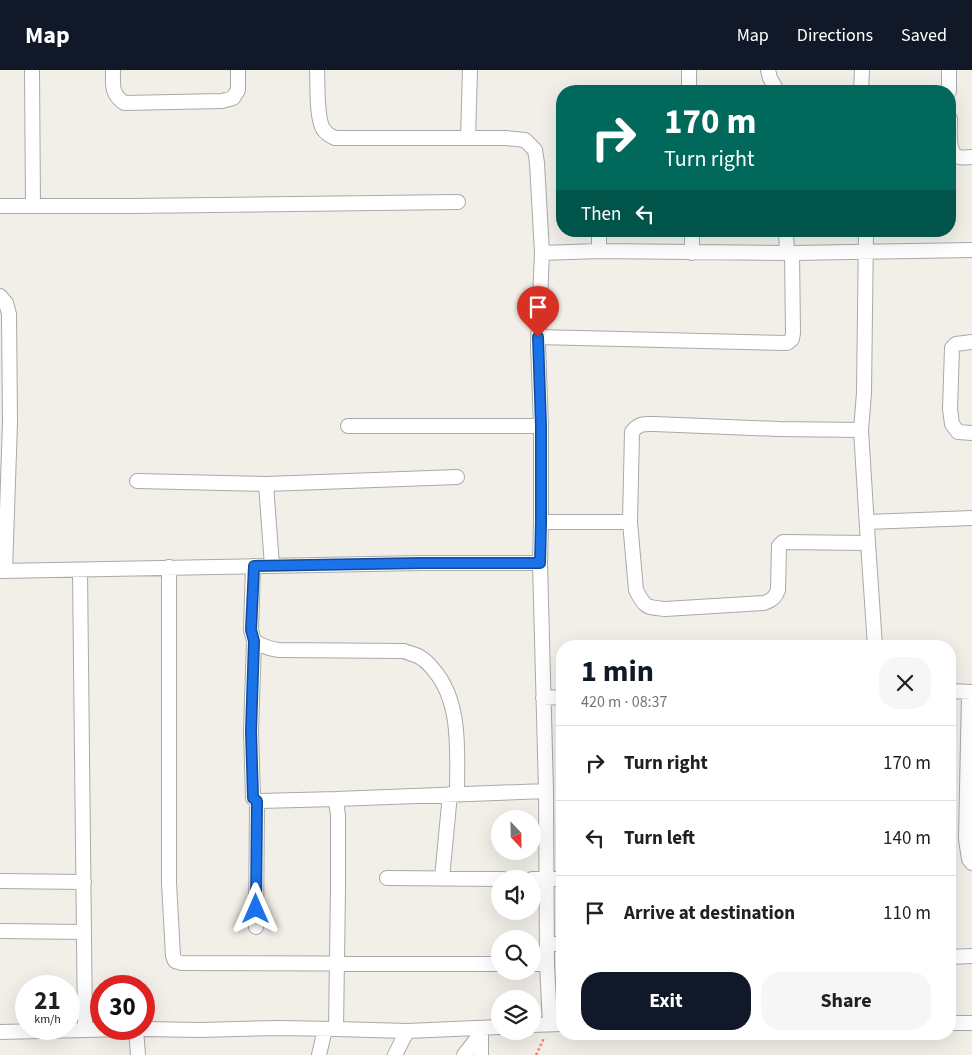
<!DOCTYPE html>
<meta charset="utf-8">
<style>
:root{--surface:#fff;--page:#f6f6f6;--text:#202124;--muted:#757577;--line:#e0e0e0;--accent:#111827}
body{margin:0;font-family:"Source Sans 3",sans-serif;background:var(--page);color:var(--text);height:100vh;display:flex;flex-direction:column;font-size:19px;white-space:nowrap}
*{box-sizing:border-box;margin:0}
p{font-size:16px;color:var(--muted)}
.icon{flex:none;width:28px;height:28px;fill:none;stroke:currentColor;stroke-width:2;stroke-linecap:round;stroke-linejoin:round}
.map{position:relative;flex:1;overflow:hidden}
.sheet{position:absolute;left:556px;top:570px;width:400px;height:400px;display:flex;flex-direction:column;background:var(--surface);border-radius:20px;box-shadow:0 5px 20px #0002}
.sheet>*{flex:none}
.guide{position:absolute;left:556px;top:15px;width:400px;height:152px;border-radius:20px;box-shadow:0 5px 20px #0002;background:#00695c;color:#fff;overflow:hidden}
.needle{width:32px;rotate:158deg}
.fabs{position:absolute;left:491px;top:740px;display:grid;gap:10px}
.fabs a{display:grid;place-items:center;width:50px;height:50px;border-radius:50%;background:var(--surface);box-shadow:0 5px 20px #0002;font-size:25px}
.speed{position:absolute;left:15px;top:905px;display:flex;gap:10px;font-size:25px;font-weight:700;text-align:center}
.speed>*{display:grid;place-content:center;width:65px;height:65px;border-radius:50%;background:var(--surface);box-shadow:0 5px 20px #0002;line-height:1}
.speed small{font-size:12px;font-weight:400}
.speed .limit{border:8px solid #d22;background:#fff;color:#111}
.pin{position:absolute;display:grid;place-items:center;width:42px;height:42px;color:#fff;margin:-51px -21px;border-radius:50% 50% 50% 0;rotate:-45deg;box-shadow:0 0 5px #0007}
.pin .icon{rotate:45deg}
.me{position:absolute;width:55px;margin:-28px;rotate:0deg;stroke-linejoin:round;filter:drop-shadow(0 0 4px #0008)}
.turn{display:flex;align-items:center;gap:18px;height:105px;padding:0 25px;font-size:22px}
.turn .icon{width:65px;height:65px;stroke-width:2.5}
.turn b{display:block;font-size:35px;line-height:42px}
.then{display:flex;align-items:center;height:48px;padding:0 25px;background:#0003;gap:10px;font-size:19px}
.round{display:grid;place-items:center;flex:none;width:52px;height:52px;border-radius:20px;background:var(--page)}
.head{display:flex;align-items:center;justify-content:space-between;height:85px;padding:0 25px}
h1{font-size:30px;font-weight:700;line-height:38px;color:var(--accent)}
.button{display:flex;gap:10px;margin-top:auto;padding:10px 25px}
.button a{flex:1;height:58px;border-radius:20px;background:var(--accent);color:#fff;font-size:20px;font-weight:700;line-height:58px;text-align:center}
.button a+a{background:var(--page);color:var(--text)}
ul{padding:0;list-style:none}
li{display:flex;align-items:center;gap:15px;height:75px;padding:0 25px;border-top:1px solid var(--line)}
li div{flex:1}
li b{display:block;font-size:19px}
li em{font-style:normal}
header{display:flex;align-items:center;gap:30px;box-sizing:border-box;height:70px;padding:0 25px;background:var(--accent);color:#fff}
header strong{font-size:24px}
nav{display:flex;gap:28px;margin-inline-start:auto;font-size:18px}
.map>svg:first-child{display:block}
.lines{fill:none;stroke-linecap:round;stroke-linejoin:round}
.minor-casing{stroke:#a9a9a9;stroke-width:16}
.path{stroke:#fa8072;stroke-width:2.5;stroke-dasharray:2.5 2.5;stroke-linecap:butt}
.minor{stroke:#fff;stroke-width:14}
.route-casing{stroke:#114b97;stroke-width:12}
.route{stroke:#1a73e8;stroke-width:9}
</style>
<header>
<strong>Map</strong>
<nav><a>Map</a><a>Directions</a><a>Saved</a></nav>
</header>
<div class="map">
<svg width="972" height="985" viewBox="0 0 972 985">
<rect width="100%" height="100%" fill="#f2efe9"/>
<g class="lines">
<defs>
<path id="minor" d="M32,0L33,136
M113,0C113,16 111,23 124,33L222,31L233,28L238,20V0
M317,0C318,15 316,46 323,59C326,63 330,66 335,68H506L525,70L535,80L537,93L542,183L538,275L541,356V452L540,493L546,721L547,894L550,954
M689,0V21
M768,0L770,8L777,21
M949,0V21
M861,21L862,0
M950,49C950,59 947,84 959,87C963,88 968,87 972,87
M468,68L470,0
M0,136H131L458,132
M599,161V181
M692,161V183
M786,161L787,183
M542,183L599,181L792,183L972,180
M0,226L6,233L9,244L10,352L5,501
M538,267L787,273L792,269L793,263L792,183
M972,272L956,274L952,278L950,339L952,354L958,362L972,363
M348,356H541
M861,360L779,359L654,354C644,354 639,353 632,362L630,452L636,520C645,538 646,537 665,539L764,533C772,530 775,528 778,520L779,476L783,472L868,473L861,360L864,323L866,161
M137,411L266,414L457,407
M266,414L272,496
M541,452H630
M867,452L972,448
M868,473L875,576
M253,496L251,560L254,571C262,576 269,579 279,580L404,581C408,583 414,584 418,586C424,589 429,594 433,599C462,632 457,682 457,724
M169,497V813L173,886L175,891L182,893L500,894
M80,500L85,959
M0,501L421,493H540
M254,571L251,661L253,728L257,731H260L336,729L338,746V819L336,959
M950,621L972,622
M969,622L966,769L969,789L972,793
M543,628L562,627
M336,729L546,721
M387,808L503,809
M442,808L450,724
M532,809H562
M0,811L84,812
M256,857L257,731
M0,861L84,862
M547,874H562
M950,887L972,886
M532,894H547
M950,953H972
M532,955L562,954
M136,959L138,985
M144,959L200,960L278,958L336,959L407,961L500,957
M0,962L127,959
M319,985L325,959
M395,985L407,961
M464,985L475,971L481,967
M481,985V958"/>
</defs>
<!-- minor casing -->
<use href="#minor" class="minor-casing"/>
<!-- path -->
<path class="path" d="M536,985L544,968"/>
<!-- minor -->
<use href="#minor" class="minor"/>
</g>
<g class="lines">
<defs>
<path id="route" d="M256,839L257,731L253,728L251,661L254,571L251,560L254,496L421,493H540L541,452V356L538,267"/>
</defs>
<!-- route casing -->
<use href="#route" class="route-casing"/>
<!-- route -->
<use href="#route" class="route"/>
</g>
</svg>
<div class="fabs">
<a><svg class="needle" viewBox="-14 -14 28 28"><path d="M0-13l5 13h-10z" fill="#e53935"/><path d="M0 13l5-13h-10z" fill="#757577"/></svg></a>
<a><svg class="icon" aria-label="sound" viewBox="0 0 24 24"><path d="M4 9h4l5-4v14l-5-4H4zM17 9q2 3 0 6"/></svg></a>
<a><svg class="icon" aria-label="search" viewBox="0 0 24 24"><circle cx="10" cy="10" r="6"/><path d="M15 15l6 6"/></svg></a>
<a><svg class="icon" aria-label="layers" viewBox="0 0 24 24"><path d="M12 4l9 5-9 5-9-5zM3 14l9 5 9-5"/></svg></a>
</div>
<div class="speed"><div>21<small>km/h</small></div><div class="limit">30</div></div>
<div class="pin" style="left:538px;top:267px;background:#d93025"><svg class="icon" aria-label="arrive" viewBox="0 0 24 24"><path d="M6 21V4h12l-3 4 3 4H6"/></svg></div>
<svg class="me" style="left:256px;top:839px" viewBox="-20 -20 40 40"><path d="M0-17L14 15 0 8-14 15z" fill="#1a73e8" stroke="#fff" stroke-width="4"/></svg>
<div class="guide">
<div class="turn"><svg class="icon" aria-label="right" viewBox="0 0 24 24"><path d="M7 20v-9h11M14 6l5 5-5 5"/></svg><div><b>170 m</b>Turn right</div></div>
<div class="then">Then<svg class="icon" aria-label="left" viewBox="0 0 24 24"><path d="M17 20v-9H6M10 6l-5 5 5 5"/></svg></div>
</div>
<section class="sheet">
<div class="head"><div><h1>1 min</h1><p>420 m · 08:37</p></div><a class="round"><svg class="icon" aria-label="close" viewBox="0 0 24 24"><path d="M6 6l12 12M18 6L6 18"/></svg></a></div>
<ul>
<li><svg class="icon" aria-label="right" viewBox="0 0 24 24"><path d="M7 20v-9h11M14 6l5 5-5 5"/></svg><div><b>Turn right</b></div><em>170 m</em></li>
<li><svg class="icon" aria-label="left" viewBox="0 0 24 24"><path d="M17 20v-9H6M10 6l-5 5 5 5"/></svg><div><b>Turn left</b></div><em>140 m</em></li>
<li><svg class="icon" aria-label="arrive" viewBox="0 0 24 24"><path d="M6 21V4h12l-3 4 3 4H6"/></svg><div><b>Arrive at destination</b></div><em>110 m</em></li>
</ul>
<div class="button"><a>Exit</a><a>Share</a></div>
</section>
</div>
